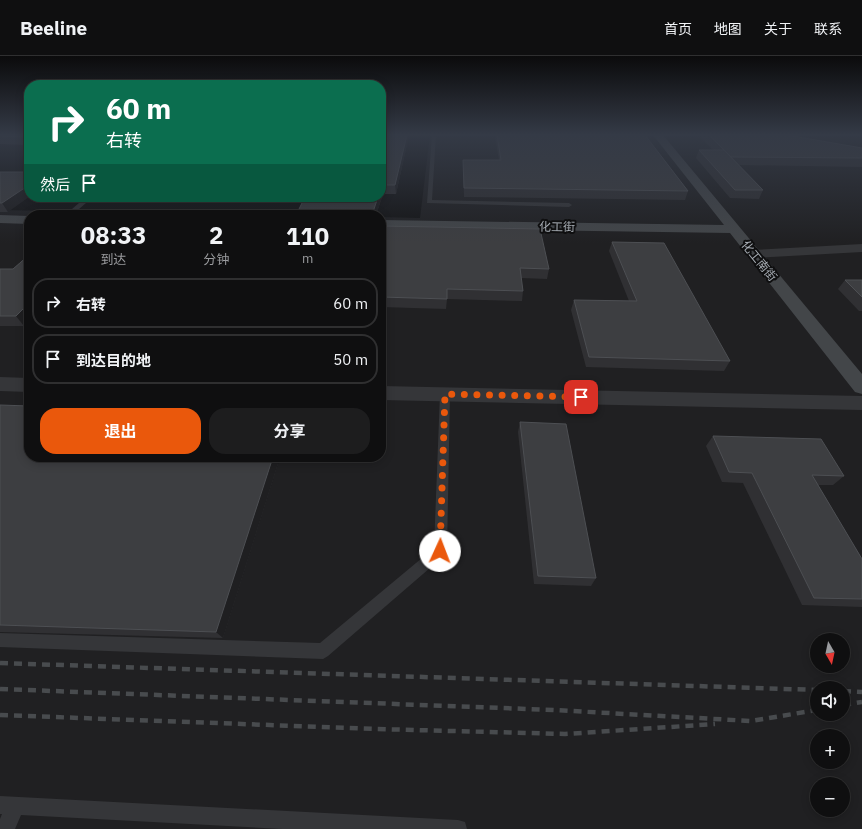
<!DOCTYPE html>
<html lang="zh">
<meta charset="utf-8">
<style>
:root{--surface:#0f0f10;--page:#1d1d1e;--text:#f1f3f6;--muted:#9b9c9f;--line:#2f2f30;--accent:#ea580c}
body{margin:0;font-family:"IBM Plex Sans","Noto Sans SC",sans-serif;background:var(--page);color:var(--text);height:100vh;display:flex;flex-direction:column;font-size:15px;white-space:nowrap}
*{box-sizing:border-box;margin:0}
p{font-size:13px;color:var(--muted)}
.icon{flex:none;width:22px;height:22px;fill:none;stroke:currentColor;stroke-width:2;stroke-linecap:round;stroke-linejoin:round}
.map{position:relative;flex:1;overflow:hidden}
.panel{position:absolute;left:24px;top:154px;width:362px;height:252px;display:flex;flex-direction:column;background:var(--surface);border-radius:16px;box-shadow:0 2px 10px #0003,0 0 0 1px var(--line)}
.panel>*{flex:none}
.top-card{position:absolute;left:24px;top:24px;width:362px;height:122px;border-radius:16px;box-shadow:0 2px 10px #0003,0 0 0 1px var(--line);background:#0b6e4f;color:#fff;overflow:hidden}
.needle{width:26px;rotate:171deg}
.tools{position:absolute;left:810px;top:577px;display:grid;gap:8px}
.tools a{display:grid;place-items:center;width:40px;height:40px;border-radius:50%;background:var(--surface);box-shadow:0 2px 10px #0003,0 0 0 1px var(--line);font-size:20px}
.pin{position:absolute;display:grid;place-items:center;width:34px;height:34px;color:#fff;margin:-17px;border-radius:8px;box-shadow:0 2px 6px #0006}
.me{position:absolute;width:44px;margin:-22px;rotate:2deg;stroke-linejoin:round;filter:drop-shadow(0 0 3px #0008)}
.turn{display:flex;align-items:center;gap:14px;height:84px;padding:0 16px;font-size:18px}
.turn .icon{width:52px;height:52px;stroke-width:2.5}
.turn b{display:block;font-size:28px;line-height:34px}
.then{display:flex;align-items:center;height:38px;padding:0 16px;background:#0003;gap:8px;font-size:15px}
.eta{display:flex;justify-content:space-evenly;align-items:center;height:68px;text-align:center}
.eta b{font-size:24px;font-weight:700;line-height:28px}
.cta{display:flex;gap:8px;margin-top:auto;padding:8px 16px}
.cta a{flex:1;height:46px;border-radius:16px;background:var(--accent);color:#fff;font-size:16px;font-weight:700;line-height:46px;text-align:center}
.cta a+a{background:var(--page);color:var(--text)}
ul{padding:0;list-style:none}
li{display:flex;align-items:center;gap:12px;height:50px;margin:0 8px 6px;padding:0 8px;border:2px solid var(--line);border-radius:16px}
li div{flex:1}
li b{display:block;font-size:15px}
li em{font-style:normal}
header{display:flex;align-items:center;gap:24px;box-sizing:border-box;height:56px;padding:0 20px;background:var(--surface);border-bottom:1px solid var(--line)}
header strong{font-size:19px}
nav{display:flex;gap:22px;margin-inline-start:auto;font-size:14px}
.map>svg:first-child{display:block}
.built{fill:#202022;fill-rule:evenodd}
.lines{fill:none;stroke-linecap:round;stroke-linejoin:round}
.lane{fill:#353639;fill-rule:evenodd}
.street{fill:#353639;fill-rule:evenodd}
.secondary{fill:#434649;fill-rule:evenodd}
.rail{stroke:#484b4e;stroke-width:4.5;stroke-dasharray:8 6;stroke-linecap:butt}
.wall{fill:#303033}
.shaded-wall{fill:#1f1f21}
.building{fill:#3d3e41;stroke:#4d4f53}
.route{stroke:#ea580c;stroke-width:7;stroke-dasharray:0 12.6}
.labels{text-anchor:middle;stroke-width:4;stroke-linejoin:round;paint-order:stroke}
.far-street-label{font-size:12px;fill:#a7adb4;stroke:#0f0f10}
</style>
<header>
<strong>Beeline</strong>
<nav><a>首页</a><a>地图</a><a>关于</a><a>联系</a></nav>
</header>
<div class="map">
<svg width="862" height="773" viewBox="0 0 862 773">
<rect width="100%" height="100%" fill="#141415"/>
<!-- built -->
<path class="built" d="M430,79H862V773H0V154L271,159H29V401H381V161L420,162ZM817,584H843V610H817ZM817,632H843V658H817ZM817,680H843V706H817ZM817,728H843V754H817Z"/>
<g class="lines">
<!-- lane -->
<path class="lane" d="M432,79H436L432,144L569,147L572,149L569,151L427,147Z
M86,141H93L72,159H65Z
M445,334L450,338L447,495L445,499L328,600L323,603L0,591V577L320,587L434,492L440,338Z
M0,740L458,764L465,766L467,773H282L21,759L15,773H0V763L2,758H0Z"/>
<!-- street -->
<path class="street" d="M862,188V196L753,202L748,201L746,198L748,195L753,194Z
M0,321L29,322V336L0,335Z
M381,330L862,340V354L381,344Z"/>
<!-- secondary -->
<path class="secondary" d="M653,79H663L862,318V338L855,336L730,177L381,172V164L724,169Z
M0,159L29,160V168L0,167Z"/>
<!-- rail -->
<path class="rail" d="M0,607L817,634
M0,633L554,654L751,665L817,654
M843,635L862,636
M843,649L862,646
M0,659L377,673L565,678L715,668"/>
</g>
<!-- wall -->
<path class="wall" d="M0,79H29V89L0,88Z
M381,79H409L396,138H383L376,159H296Z
M478,79H645L688,135L685,144L464,141L463,104H499L495,82L496,79Z
M698,79H787L862,92V111L739,109L763,134L759,143L730,142L696,102L699,94H713Z
M0,116L8,156H0Z
M381,170L549,213L547,223L521,222L523,235L522,245L447,243L446,253L381,251Z
M612,186L730,305L724,315L586,311L571,254L574,244L629,245L609,195Z
M29,199V265L24,270H0V213H13Z
M845,224H862V255H859L838,233Z
M0,349L29,401H280L223,582L0,576Z
M520,366L596,522L591,530L534,528L518,376Z
M713,380L844,420L833,429H818L862,503V551L802,549L743,427L722,426L706,390Z"/>
<!-- shaded-wall -->
<path class="shaded-wall" d="M407,79H409L396,138L395,129Z
M29,129V141L8,156L2,147Z
M382,129L383,138L376,159H372L378,141H381V132Z
M29,247V265L24,270L16,260Z
M273,401H280L223,582L216,576Z"/>
<!-- building -->
<path class="building" d="M0,79H29V81L0,80Z
M381,79H407L395,129H382L381,132Z
M497,79H645L688,135L464,132L463,104H501Z
M709,79H787L862,92V102L731,101Z
M699,94H724L763,134H735Z
M0,116H29V129L2,147H0Z
M305,141H378L372,159H296Z
M381,170L540,173L549,213L520,212L523,235L447,233V243L381,241Z
M612,186L664,187L730,305L589,301L574,244L637,245Z
M29,199V247L16,260H0V213H13Z
M845,224H862V241Z
M0,349L29,350V401H273L216,576L0,569Z
M520,366L566,368L596,522L538,520Z
M713,380L821,383L844,420L812,419L862,503V543L814,542L752,417L729,416Z"/>
<!-- sky -->
<linearGradient id="sky" x2="0" y2="1"><stop stop-color="#0b0b0c"/><stop offset="0.42" stop-color="#343a46"/><stop offset="1" stop-color="#343a46" stop-opacity="0"/></linearGradient>
<rect width="862" height="187" fill="url(#sky)"/>
<g class="lines">
<!-- route -->
<path class="route" d="M440,495L445,338L581,341"/>
</g>
<g class="labels">
<!-- far-street labels -->
<g class="far-street-label">
<text transform="translate(557 171) rotate(1)" y="4">化工街</text>
<text transform="translate(759 205) rotate(51)" y="4">化工南街</text>
</g>
</g>
</svg>
<div class="tools">
<a><svg class="needle" viewBox="-14 -14 28 28"><path d="M0-13l5 13h-10z" fill="#e53935"/><path d="M0 13l5-13h-10z" fill="#9b9c9f"/></svg></a>
<a><svg class="icon" aria-label="sound" viewBox="0 0 24 24"><path d="M4 9h4l5-4v14l-5-4H4zM17 9q2 3 0 6"/></svg></a>
<a>+</a>
<a>−</a>
</div>
<div class="pin" style="left:581px;top:341px;background:#d93025"><svg class="icon" aria-label="arrive" viewBox="0 0 24 24"><path d="M6 21V4h12l-3 4 3 4H6"/></svg></div>
<svg class="me" style="left:440px;top:495px" viewBox="-20 -20 40 40"><circle r="19" fill="#fff"/><path d="M0-13L10 11 0 6-10 11z" fill="#ea580c"/></svg>
<div class="top-card">
<div class="turn"><svg class="icon" aria-label="right" viewBox="0 0 24 24"><path d="M7 20v-9h11M14 6l5 5-5 5"/></svg><div><b>60 m</b>右转</div></div>
<div class="then">然后<svg class="icon" aria-label="arrive" viewBox="0 0 24 24"><path d="M6 21V4h12l-3 4 3 4H6"/></svg></div>
</div>
<section class="panel">
<div class="eta">
<div><b>08:33</b><p>到达</p></div>
<div><b>2</b><p>分钟</p></div>
<div><b>110</b><p>m</p></div>
</div>
<ul>
<li><svg class="icon" aria-label="right" viewBox="0 0 24 24"><path d="M7 20v-9h11M14 6l5 5-5 5"/></svg><div><b>右转</b></div><em>60 m</em></li>
<li><svg class="icon" aria-label="arrive" viewBox="0 0 24 24"><path d="M6 21V4h12l-3 4 3 4H6"/></svg><div><b>到达目的地</b></div><em>50 m</em></li>
</ul>
<div class="cta"><a>退出</a><a>分享</a></div>
</section>
</div>
